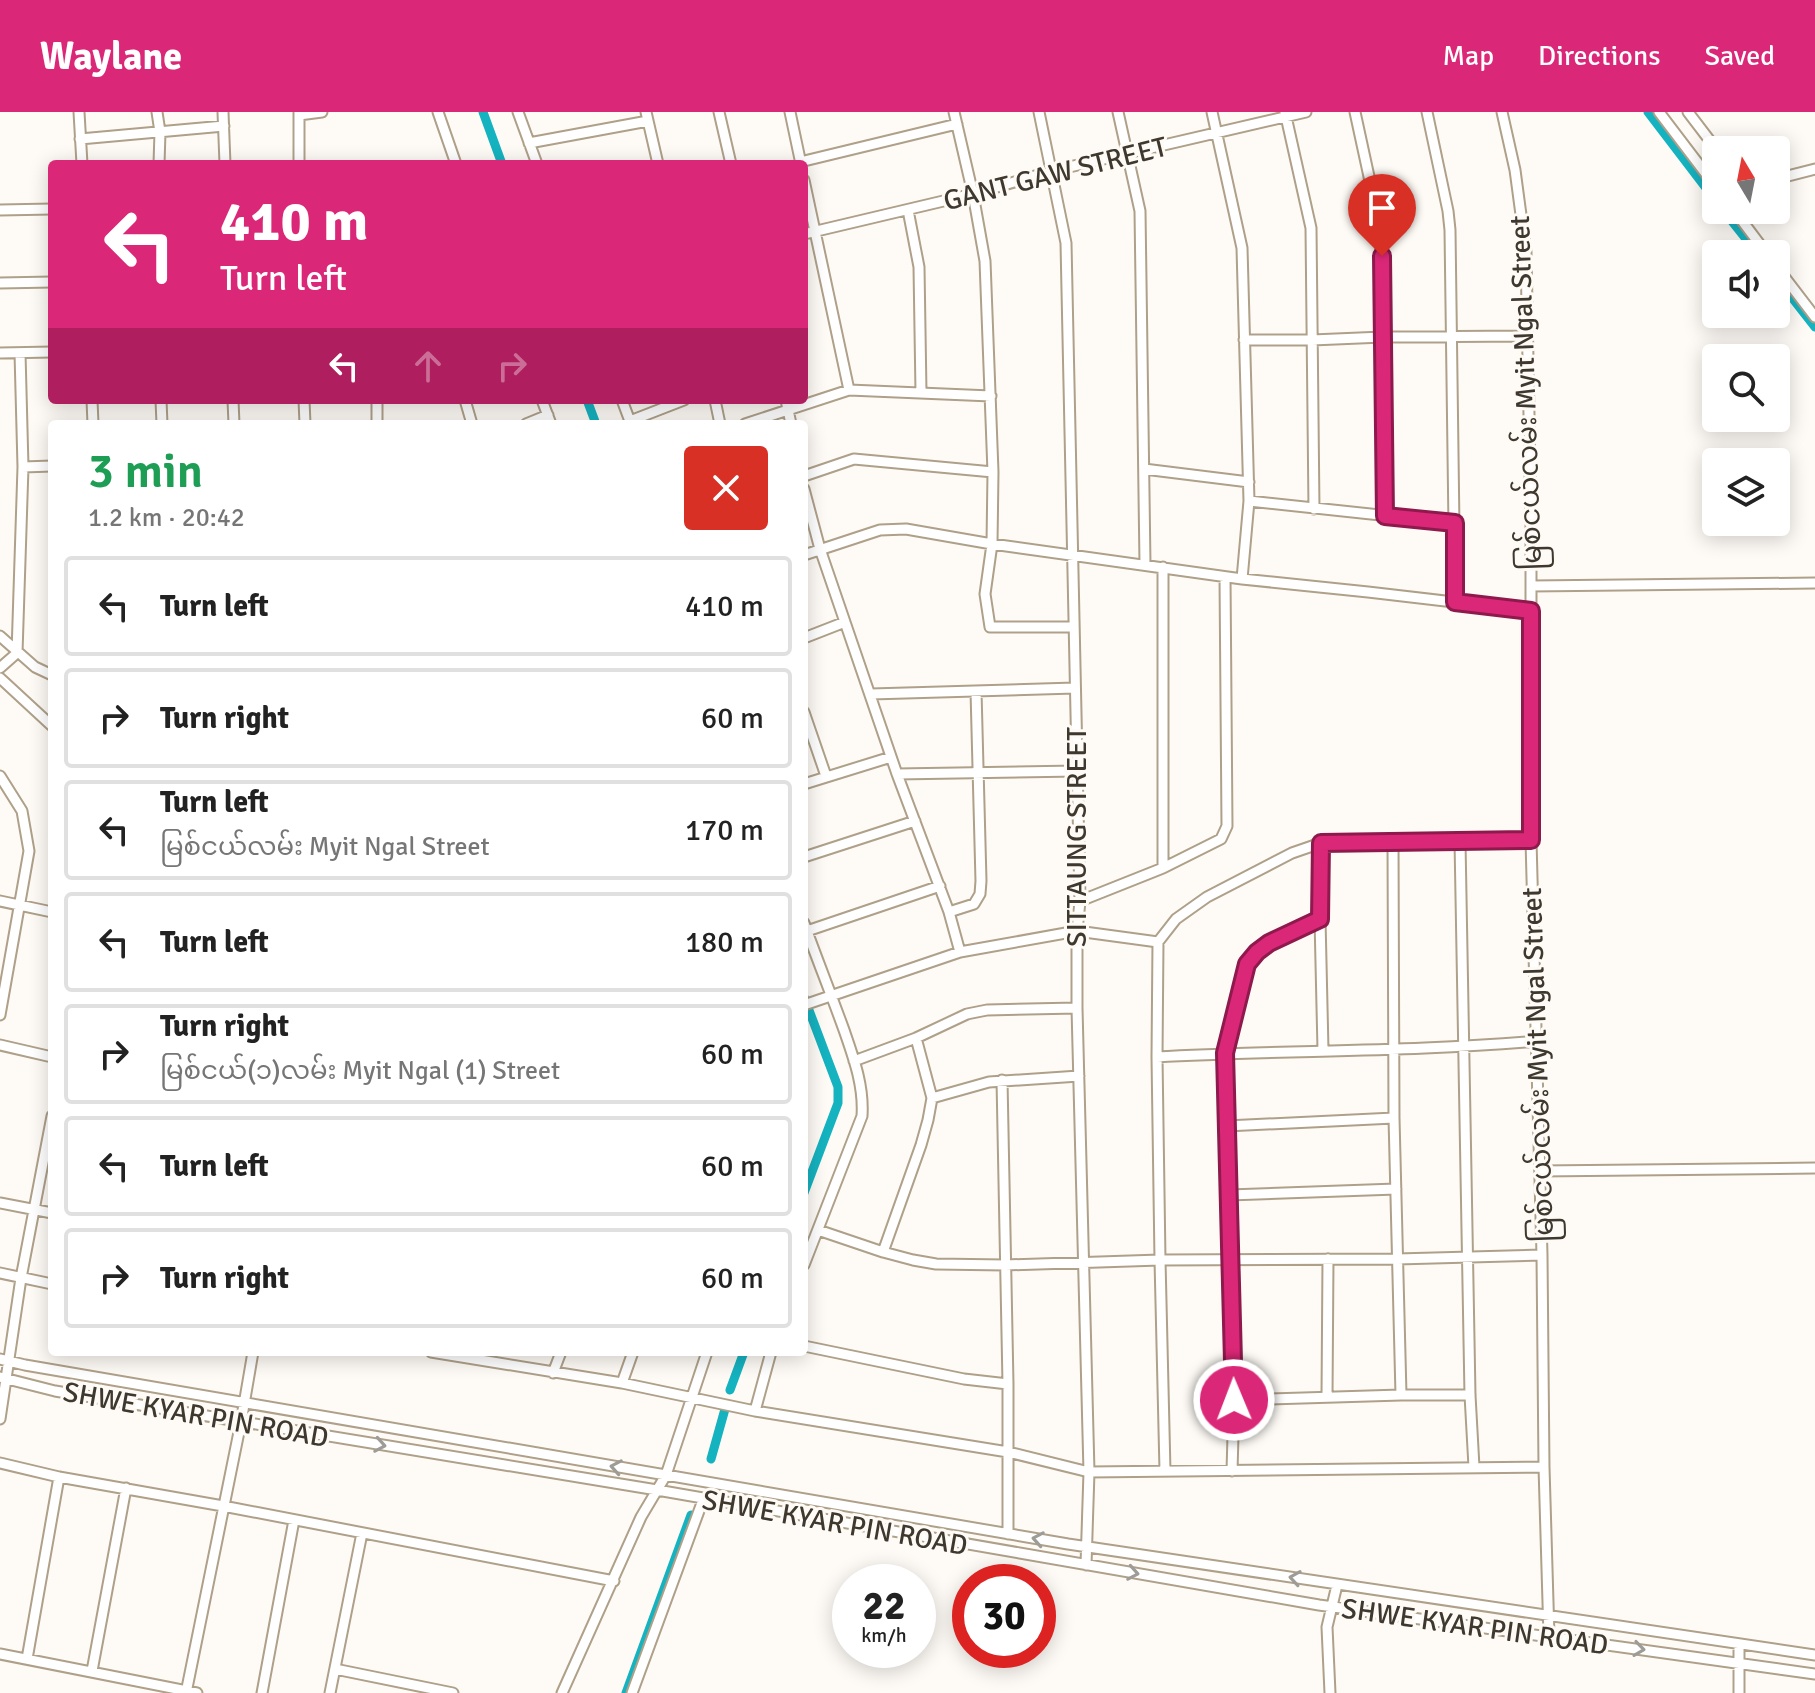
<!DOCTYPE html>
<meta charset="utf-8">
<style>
:root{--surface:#fff;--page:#f2f2f2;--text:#222;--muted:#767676;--line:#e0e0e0;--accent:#db2777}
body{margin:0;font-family:Signika,"Noto Sans Myanmar",sans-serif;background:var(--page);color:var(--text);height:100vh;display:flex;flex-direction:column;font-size:30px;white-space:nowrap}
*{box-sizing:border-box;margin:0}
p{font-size:26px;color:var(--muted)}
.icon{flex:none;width:44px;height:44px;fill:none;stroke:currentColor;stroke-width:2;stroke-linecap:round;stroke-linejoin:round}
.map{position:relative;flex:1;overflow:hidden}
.drawer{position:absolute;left:48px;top:308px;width:760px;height:936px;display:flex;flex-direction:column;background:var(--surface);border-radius:8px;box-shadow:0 4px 20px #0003}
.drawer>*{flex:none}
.banner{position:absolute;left:48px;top:48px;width:760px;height:244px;border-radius:8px;box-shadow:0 4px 20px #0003;background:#db2777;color:#fff;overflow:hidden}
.needle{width:52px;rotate:350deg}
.buttons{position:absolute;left:1702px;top:24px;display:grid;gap:16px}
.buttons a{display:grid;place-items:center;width:88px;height:88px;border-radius:8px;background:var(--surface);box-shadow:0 4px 20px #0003;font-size:40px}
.speed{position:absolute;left:832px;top:1452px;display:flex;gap:16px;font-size:40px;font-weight:700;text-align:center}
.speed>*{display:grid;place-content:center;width:104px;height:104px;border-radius:50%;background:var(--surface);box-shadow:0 4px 20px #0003;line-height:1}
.speed small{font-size:20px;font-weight:400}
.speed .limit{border:12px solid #d22;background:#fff;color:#111}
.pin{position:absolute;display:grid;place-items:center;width:68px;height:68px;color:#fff;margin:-82px -34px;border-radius:50% 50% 50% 0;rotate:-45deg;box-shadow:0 0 8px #0007}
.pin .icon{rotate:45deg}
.me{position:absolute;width:88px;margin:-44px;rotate:359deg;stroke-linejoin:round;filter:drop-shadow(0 0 6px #0008)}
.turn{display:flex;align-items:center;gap:28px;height:168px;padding:0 40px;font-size:36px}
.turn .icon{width:104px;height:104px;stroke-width:2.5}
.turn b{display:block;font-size:56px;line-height:68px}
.lanes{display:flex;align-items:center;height:76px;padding:0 40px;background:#0003;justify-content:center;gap:40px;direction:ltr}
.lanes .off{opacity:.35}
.round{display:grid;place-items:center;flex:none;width:84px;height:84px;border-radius:8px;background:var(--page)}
.summary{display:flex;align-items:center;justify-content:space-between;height:136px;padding:0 40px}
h1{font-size:48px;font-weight:600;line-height:60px;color:#1e9e55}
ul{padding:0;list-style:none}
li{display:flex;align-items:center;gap:24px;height:100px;margin:0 16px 12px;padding:0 24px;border:4px solid var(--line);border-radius:8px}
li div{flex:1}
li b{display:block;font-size:30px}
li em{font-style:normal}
header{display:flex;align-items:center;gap:48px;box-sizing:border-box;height:112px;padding:0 40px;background:var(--accent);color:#fff}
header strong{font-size:38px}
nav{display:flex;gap:44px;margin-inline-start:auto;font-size:28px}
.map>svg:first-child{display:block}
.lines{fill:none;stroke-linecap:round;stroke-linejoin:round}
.canal{stroke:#15b2bf;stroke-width:9}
.minor-casing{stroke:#afa089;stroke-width:13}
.minor{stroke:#fff;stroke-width:9}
.oneway{stroke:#9e9c97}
.route-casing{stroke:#8e194d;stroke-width:20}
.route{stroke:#db2777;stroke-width:14}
.labels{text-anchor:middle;stroke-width:6;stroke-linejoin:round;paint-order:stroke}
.street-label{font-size:28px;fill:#3e382f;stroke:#fefbf6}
</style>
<header>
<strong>Waylane</strong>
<nav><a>Map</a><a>Directions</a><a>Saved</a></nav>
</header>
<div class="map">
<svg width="1815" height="1581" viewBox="0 0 1815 1581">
<rect width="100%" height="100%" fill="#fefbf6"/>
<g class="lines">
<!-- canal -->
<path class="canal" d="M483,0L502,52
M1648,0L1716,89
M1723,98L1758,142
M1776,165L1815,215
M587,288L596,312
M804,885L838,975V991L804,1081
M730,1278L744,1240
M711,1347L725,1297
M626,1581L691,1403"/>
<defs>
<path id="minor" d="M79,0L82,52
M157,0L160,20L159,52
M223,0L225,52
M438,0L456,52
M518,0L537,52
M646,0L658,52
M719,0L731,52
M790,0L801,52
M954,0L973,82L985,149L993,360L992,432L985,482L990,515H1073
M1039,0L1066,131L1080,789L1077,819V896L1089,1360L1086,1453
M1118,0L1140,99L1145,452
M1212,0L1242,136L1249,389L1242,467
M1285,0L1311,116L1314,397
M1355,0L1373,83L1382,144L1385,404
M1427,0L1448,99L1450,118L1455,490
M1502,0L1515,58L1526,140L1531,412V728L1542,1143L1544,1355L1549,1524
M1659,0L1716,75
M1688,0L1717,38
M299,3L322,0
M80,27L224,14
M529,31L648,9
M800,50L957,12
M299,52V0
M1776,67L1815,57
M804,68L849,278
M0,98L52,97
M908,98L919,155L921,281
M1734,98L1767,142
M804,122L973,82L1052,59L1306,0
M1776,154L1815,205
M0,171L52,170
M1244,228H1312L1383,225L1527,224
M0,241L52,240
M92,288L93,312
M161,288L162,312
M233,288L234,312
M304,288L305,312
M465,288L472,312
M542,288L551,312
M622,288L631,312
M715,288L720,312
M786,288L791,312
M630,309L684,288
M377,312V288
M526,312L548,303
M745,312L849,278L991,284
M23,355L52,354
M1144,357L1249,370
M804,364L854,347L993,360
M804,377L820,437L897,662L949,800L960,840
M1249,389L1455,411
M804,443L880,418L906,417L992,432L1242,467L1368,480L1531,499
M1163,455V756
M1531,474L1815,471
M0,524L35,555L52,563
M804,526L845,510
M0,556L17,541L23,355L20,241
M0,566L52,614
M871,582L1075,576
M804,600L826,664
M897,662L1077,659
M0,664L22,699L29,739L0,903
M804,672L891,645
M1393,728L1394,1006L1401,1283
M1460,729L1470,1283L1474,1355
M1321,731L1320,807L1323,938
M804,745L915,709
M0,789L52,800
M1080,789L1163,756L1221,727L1227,714L1225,465
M949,800L974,792L980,782L981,769L976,579
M804,811C817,847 831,882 844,918C854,947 864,974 862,1004L804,1153
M807,819L940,774
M804,893L960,840L1077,819L1158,830
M0,933L52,945
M1157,945C1284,938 1411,940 1537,929
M854,949L916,926L967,902L987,898L1077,896
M1002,968L1008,1272V1422
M932,986L989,970L1079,964
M1226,1014L1394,1006
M1540,1059L1815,1056
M1229,1083L1396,1077
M0,1091L52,1101
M818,1118L883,1140L913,1148L936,1152L1005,1153L1160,1148L1397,1147L1542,1143
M883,1140L921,1033L928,1008L932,986L916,926
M0,1161L52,1172
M804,1234L964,1267L1008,1272
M431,1240L622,1271L755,1299L1008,1340L1089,1360L1544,1355
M0,1247L25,1253L1068,1432L1815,1543
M553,1261L561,1240
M0,1265L55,1279L657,1378L1319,1493L1815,1562
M622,1271L633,1240
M1327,1285L1328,1147
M1234,1288L1401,1283H1470
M755,1299L771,1240
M0,1307L21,1166L52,1004
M0,1351L59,1365L223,1394L614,1469
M1165,1359L1160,1148L1157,945L1158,830L1176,807L1207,785L1292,741L1321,731L1531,728
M1232,1359L1234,1288L1225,941L1247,852L1257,840L1269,831L1320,807
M0,1542L197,1581
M27,1547L59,1365
M335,1557L453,1581
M92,1559L126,1376
M186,1581L241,1310L253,1240
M262,1581L294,1408
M330,1581L362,1421
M562,1581L641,1405L666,1363L707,1240
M632,1581L703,1388
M1330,1581L1327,1515L1337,1473
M1739,1581V1532"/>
</defs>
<!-- minor casing -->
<use href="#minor" class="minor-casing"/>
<!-- minor -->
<use href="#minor" class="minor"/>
</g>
<!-- one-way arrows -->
<defs><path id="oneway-chevron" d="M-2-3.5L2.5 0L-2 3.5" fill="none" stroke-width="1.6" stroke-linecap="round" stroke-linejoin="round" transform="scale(2)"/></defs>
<g class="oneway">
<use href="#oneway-chevron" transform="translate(380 1333) rotate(10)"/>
<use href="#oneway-chevron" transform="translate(616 1355) rotate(-170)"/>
<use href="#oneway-chevron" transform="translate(1038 1427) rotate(-170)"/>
<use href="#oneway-chevron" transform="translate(1133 1461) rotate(10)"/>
<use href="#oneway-chevron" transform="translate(1295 1466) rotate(-171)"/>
<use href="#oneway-chevron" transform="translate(1639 1537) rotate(8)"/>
</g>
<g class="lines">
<defs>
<path id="route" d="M1234,1288L1225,941L1247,852L1257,840L1269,831L1320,807L1321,731L1531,728V499L1455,490V411L1385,404L1382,144"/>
</defs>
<!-- route casing -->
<use href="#route" class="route-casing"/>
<!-- route -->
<use href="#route" class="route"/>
</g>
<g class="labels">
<!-- street labels -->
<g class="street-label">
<text transform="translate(1055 61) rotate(-14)" y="10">GANT GAW STREET</text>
<text transform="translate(1525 281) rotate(-92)" y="10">မြစ်ငယ်လမ်း Myit Ngal Street</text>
<text transform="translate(1076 725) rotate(-90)" y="10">SITTAUNG STREET</text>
<text transform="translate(1537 953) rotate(-92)" y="10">မြစ်ငယ်လမ်း Myit Ngal Street</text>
<text transform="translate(196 1302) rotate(10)" y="10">SHWE KYAR PIN ROAD</text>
<text transform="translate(835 1410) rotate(10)" y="10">SHWE KYAR PIN ROAD</text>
<text transform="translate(1475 1514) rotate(8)" y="10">SHWE KYAR PIN ROAD</text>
</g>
</g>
</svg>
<div class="buttons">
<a><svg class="needle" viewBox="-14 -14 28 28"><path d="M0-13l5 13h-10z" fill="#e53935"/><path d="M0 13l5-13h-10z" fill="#767676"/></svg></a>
<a><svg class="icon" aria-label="sound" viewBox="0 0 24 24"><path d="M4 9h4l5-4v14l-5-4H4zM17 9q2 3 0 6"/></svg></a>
<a><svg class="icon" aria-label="search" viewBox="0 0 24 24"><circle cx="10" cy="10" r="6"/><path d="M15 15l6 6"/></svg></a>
<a><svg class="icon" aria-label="layers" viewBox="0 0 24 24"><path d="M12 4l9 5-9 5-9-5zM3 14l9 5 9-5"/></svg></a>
</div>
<div class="speed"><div>22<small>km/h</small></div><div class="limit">30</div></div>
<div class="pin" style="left:1382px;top:144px;background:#d93025"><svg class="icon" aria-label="arrive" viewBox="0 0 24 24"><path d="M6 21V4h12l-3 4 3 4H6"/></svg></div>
<svg class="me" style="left:1234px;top:1288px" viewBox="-20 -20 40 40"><circle r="17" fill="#db2777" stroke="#fff" stroke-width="3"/><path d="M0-11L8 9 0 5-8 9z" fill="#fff"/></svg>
<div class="banner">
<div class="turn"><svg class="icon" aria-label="left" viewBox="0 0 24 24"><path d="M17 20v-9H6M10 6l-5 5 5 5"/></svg><div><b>410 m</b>Turn left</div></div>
<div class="lanes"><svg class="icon" aria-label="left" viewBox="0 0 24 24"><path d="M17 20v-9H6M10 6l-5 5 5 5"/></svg><svg class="icon off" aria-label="ahead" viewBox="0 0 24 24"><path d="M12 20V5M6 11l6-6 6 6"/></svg><svg class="icon off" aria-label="right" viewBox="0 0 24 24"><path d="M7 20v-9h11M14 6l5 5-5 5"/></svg></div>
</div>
<section class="drawer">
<div class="summary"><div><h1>3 min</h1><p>1.2 km · 20:42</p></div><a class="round" style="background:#d93025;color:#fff"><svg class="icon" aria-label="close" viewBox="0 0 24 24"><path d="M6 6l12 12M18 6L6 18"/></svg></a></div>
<ul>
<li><svg class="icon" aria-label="left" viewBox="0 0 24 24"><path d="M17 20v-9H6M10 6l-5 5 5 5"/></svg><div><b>Turn left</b></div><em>410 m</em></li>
<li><svg class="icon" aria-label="right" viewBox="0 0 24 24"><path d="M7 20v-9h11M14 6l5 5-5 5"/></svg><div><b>Turn right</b></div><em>60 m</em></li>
<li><svg class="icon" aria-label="left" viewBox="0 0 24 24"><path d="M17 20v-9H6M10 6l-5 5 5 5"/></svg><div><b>Turn left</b><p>မြစ်ငယ်လမ်း Myit Ngal Street</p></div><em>170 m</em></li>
<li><svg class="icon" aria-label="left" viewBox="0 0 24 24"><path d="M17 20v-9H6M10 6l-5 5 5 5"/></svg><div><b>Turn left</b></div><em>180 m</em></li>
<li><svg class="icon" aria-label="right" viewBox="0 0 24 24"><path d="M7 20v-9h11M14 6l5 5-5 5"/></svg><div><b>Turn right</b><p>မြစ်ငယ်(၁)လမ်း Myit Ngal (1) Street</p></div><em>60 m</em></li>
<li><svg class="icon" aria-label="left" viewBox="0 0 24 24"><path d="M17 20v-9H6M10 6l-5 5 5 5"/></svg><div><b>Turn left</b></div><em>60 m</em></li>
<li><svg class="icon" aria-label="right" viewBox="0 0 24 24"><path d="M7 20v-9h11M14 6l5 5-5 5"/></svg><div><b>Turn right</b></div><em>60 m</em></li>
</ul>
</section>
</div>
